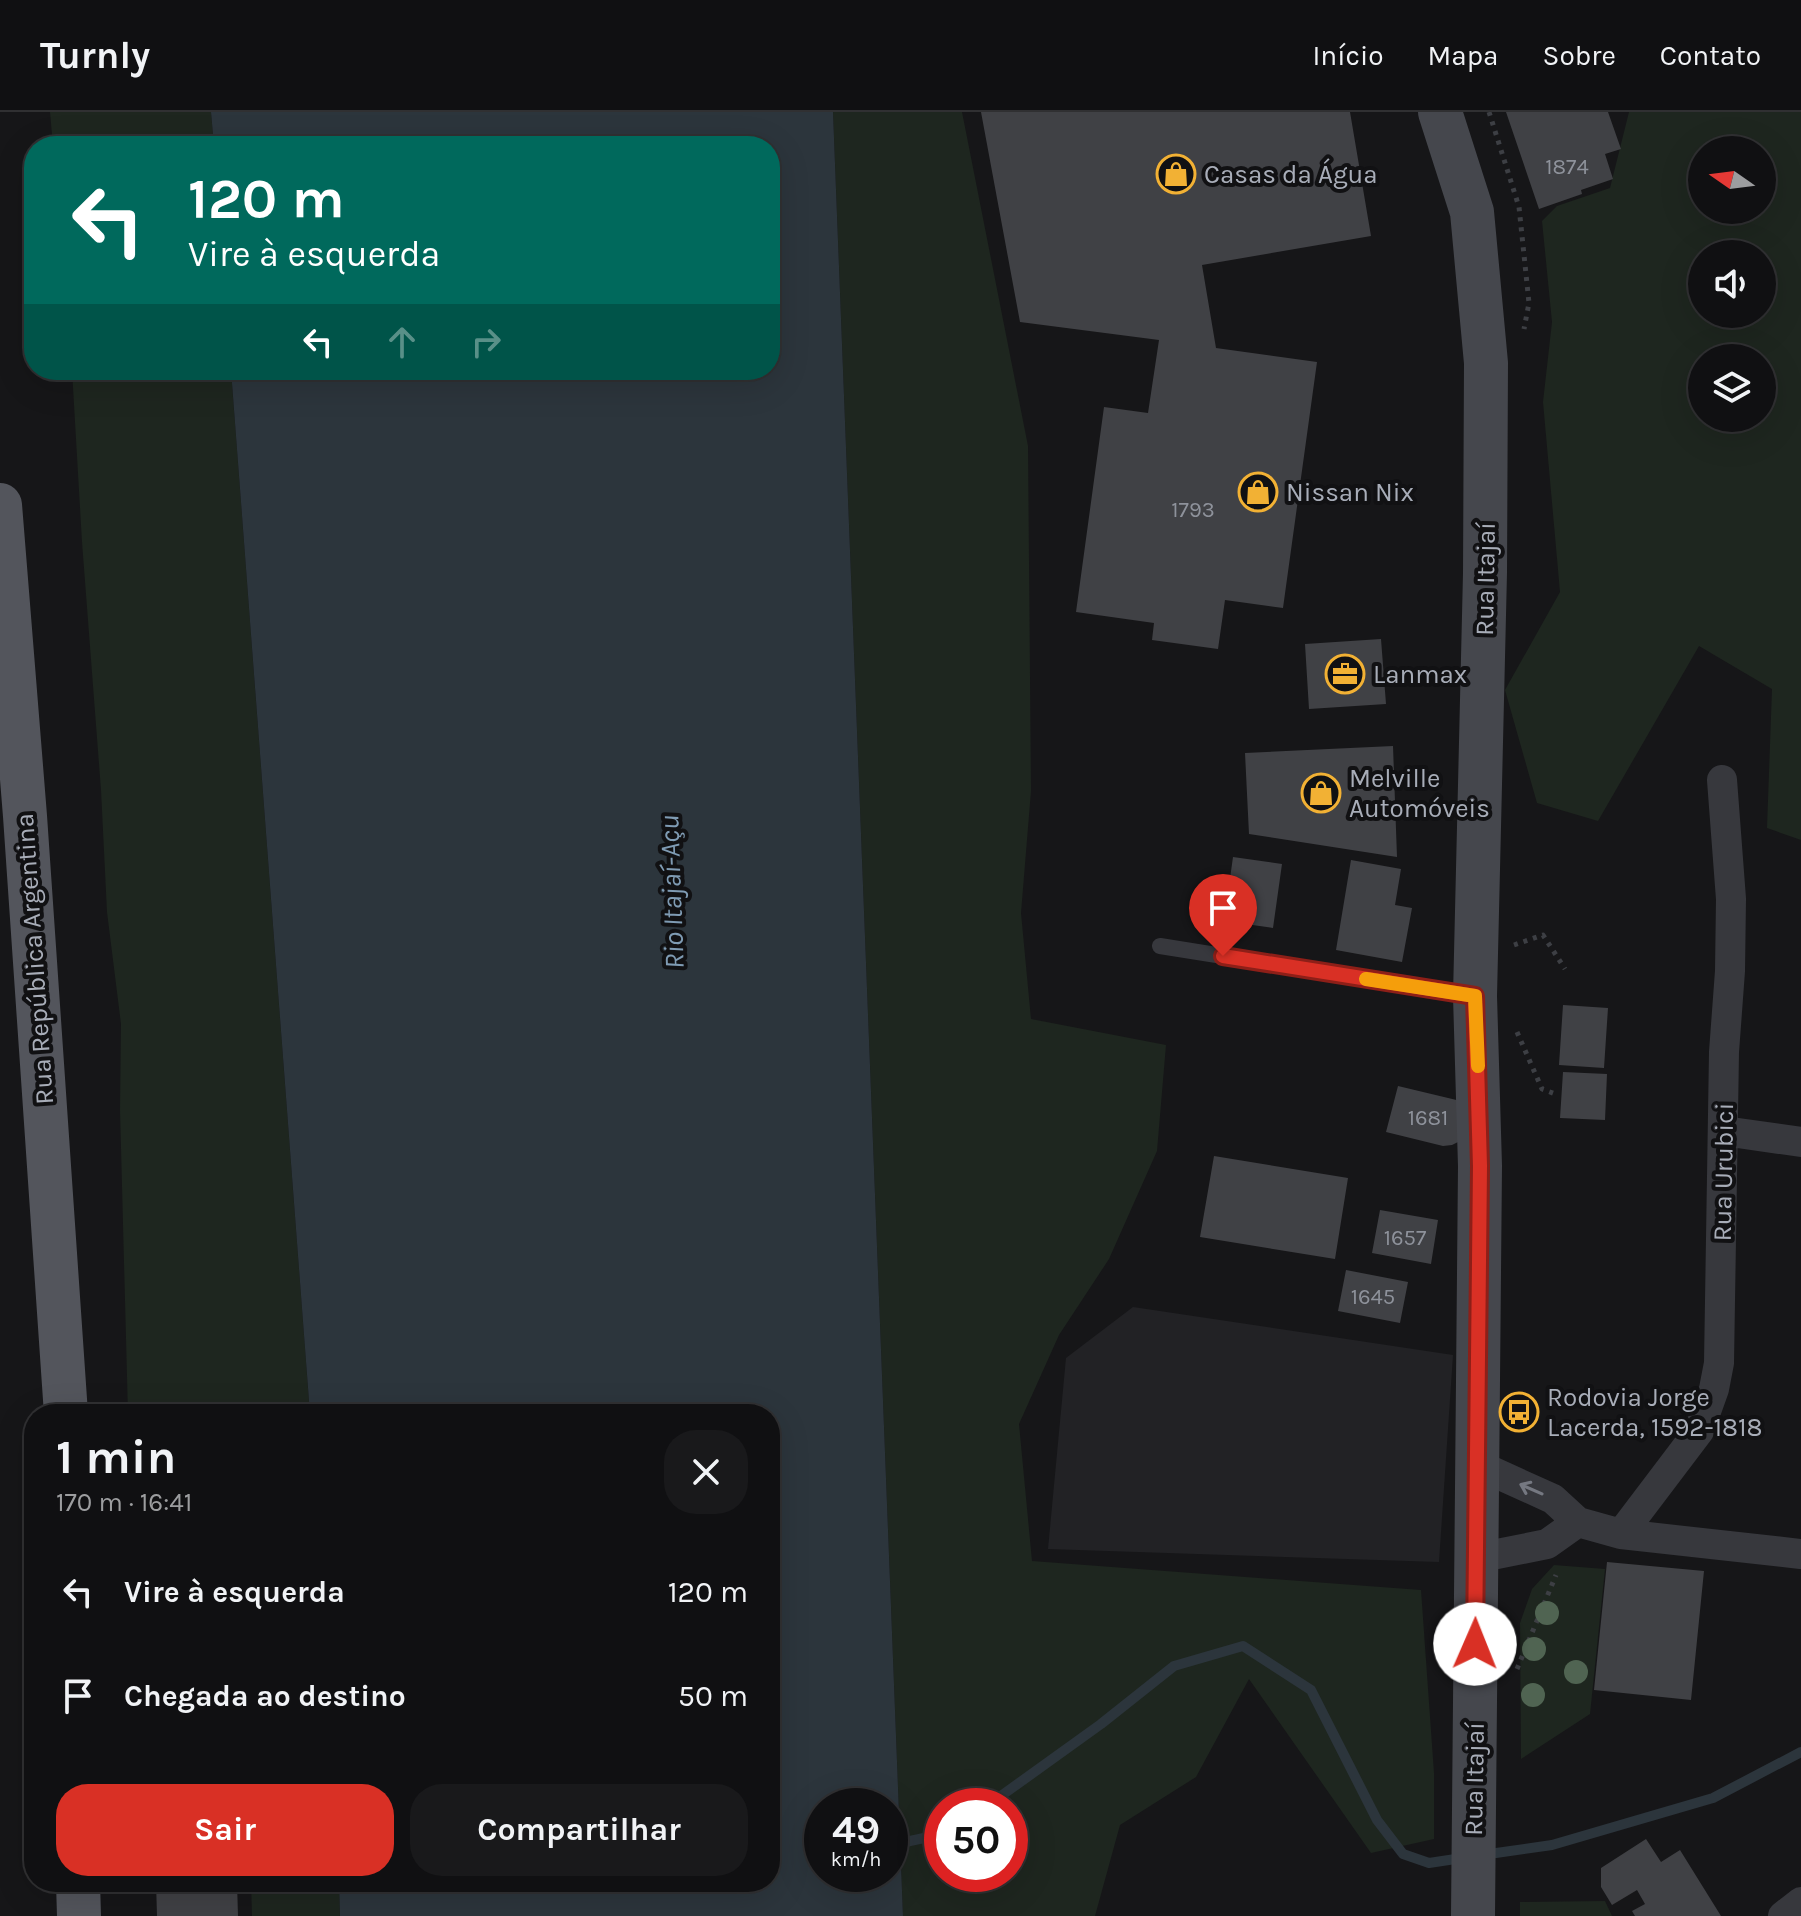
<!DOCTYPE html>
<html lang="pt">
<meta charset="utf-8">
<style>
:root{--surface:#101012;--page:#19191b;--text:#f1f3f6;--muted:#9c9d9f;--line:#303032;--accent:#d93025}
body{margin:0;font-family:Karla,sans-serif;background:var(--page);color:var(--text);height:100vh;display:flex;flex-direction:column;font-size:30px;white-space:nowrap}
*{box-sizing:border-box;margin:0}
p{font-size:26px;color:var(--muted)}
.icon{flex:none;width:44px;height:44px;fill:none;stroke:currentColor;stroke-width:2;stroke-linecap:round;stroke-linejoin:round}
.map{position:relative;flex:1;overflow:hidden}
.drawer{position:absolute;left:24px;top:1292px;width:756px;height:488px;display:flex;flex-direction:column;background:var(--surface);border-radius:32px;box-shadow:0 8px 32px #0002,0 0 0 2px var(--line)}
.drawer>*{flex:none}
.guide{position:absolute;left:24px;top:24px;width:756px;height:244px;border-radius:32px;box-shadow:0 8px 32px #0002,0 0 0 2px var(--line);background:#00695c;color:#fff;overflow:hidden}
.needle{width:52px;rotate:284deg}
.fabs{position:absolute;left:1688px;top:24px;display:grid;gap:16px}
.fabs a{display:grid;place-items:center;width:88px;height:88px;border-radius:50%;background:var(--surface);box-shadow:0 8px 32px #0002,0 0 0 2px var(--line);font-size:40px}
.speed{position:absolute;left:804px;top:1676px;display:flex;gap:16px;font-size:40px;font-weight:700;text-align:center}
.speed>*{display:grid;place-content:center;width:104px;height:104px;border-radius:50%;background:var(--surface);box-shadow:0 8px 32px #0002,0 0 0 2px var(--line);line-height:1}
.speed small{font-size:20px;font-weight:400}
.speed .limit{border:12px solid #d22;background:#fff;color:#111}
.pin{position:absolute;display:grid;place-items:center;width:68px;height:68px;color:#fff;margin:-82px -34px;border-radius:50% 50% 50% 0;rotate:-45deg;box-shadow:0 0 8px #0007}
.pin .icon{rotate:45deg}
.me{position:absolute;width:88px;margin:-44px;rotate:1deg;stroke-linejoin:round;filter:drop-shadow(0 0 6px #0008)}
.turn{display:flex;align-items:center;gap:28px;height:168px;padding:0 32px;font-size:36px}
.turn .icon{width:104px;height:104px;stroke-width:2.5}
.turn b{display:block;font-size:56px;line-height:68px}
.lanes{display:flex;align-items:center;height:76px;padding:0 32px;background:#0003;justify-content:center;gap:40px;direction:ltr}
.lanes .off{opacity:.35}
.round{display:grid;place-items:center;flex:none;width:84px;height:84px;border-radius:32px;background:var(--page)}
.overview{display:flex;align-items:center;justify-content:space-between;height:136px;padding:0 32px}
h1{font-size:48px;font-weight:700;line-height:60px}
.action{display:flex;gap:16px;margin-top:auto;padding:16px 32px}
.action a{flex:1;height:92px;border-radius:32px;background:var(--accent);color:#fff;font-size:32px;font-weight:700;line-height:92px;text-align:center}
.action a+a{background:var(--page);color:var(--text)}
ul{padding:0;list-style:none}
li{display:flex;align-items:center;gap:24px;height:104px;padding:0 32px}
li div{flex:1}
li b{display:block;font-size:30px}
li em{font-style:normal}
header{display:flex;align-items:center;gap:48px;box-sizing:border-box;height:112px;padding:0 40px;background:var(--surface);border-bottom:2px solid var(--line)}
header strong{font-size:38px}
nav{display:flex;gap:44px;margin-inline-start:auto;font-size:28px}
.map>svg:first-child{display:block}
.built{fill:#222225}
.green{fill:#1e261f;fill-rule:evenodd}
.water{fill:#2c353c;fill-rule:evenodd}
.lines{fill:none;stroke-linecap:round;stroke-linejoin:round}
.stream{stroke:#2c353c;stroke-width:10}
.building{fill:#404145}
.path{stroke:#3d3f44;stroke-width:5;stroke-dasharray:4 6;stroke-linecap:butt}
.lane{stroke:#37383d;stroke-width:16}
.street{stroke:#37383d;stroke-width:30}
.secondary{stroke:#45474d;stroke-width:44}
.primary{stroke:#53555c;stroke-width:44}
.tree{fill:#506452}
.oneway{stroke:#757881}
.route-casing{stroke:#8d1f18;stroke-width:20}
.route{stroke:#d93025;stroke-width:14}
.slow{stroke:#f59e0b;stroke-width:14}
.labels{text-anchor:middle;stroke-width:8;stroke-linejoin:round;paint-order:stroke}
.number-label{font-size:22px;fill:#8e929b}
.poi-label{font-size:26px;fill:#a8adb8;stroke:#111113;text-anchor:start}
.street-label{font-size:26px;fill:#a8adb8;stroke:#111113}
.water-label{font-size:28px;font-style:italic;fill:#7f9bb3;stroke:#111113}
</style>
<header>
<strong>Turnly</strong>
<nav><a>Início</a><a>Mapa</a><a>Sobre</a><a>Contato</a></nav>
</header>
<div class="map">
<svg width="1801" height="1804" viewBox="0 0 1801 1804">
<rect width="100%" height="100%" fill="#161618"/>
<!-- built -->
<path class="built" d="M1133,1195L1453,1243L1439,1450L1048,1437L1066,1246Z"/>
<!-- green -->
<path class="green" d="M50,0H211L214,34H53Z
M833,0H962L1028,334L1031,679L1021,801L1031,907L1166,933L1157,1039L1109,1147L1059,1223L1019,1312L1032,1449L1421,1478L1434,1661V1727L1371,1741L1249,1567L1196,1665L1120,1713L1095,1804H903ZM942,1694H1010V1762H942Z
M1629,0H1801V728L1767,716L1772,577L1699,534L1598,709L1537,691L1505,578L1560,480L1543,290L1552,210L1542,109L1557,94L1610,76ZM1702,38H1762V98H1702ZM1702,142H1762V202H1702ZM1702,246H1762V306H1702Z
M72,258H231L310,1302H128L120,998L121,912L107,800L101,678L82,430Z
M1554,1453L1605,1457L1590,1602L1521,1647L1520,1511L1532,1477Z
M251,1770H339L340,1804H252Z
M1605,1789L1612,1804H1520V1790Z"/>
<!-- water -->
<path class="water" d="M211,0H833L903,1804H340L339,1770H770V1302H310L231,258H770V34H214ZM822,1694H890V1762H822Z"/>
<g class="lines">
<!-- stream -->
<path class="stream" d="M987,1694L1101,1612L1174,1554L1243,1534L1311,1578L1377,1708L1403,1742L1429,1751L1462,1746
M890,1732L901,1731L942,1722
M1482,1743L1552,1733L1713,1686L1801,1640"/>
</g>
<!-- building -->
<path class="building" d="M981,0H1350L1371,124L1202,153L1216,236L1317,250L1283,496L1225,488L1218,537L1152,528L1154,511L1076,500L1104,295L1148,301L1159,228L1020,210Z
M1506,0H1608L1621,37L1605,42L1613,67L1581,78L1582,82L1539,97Z
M1381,527L1386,592L1309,597L1305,532Z
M1393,634L1397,745L1249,722L1245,641Z
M1233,745L1282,752L1273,816L1224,809Z
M1351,748L1401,757L1395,793L1412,796L1402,850L1336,838Z
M1563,893L1608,896L1604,956L1559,953Z
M1563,960L1607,962L1605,1008L1560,1006Z
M1398,974L1469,991L1460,1029L1452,1033L1443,1034L1386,1020Z
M1214,1044L1348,1066L1335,1147L1200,1125Z
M1380,1098L1438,1108L1431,1152L1372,1141Z
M1346,1158L1408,1170L1400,1211L1338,1199Z
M1607,1450L1704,1459L1691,1588L1594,1578Z
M1646,1727L1661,1750L1680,1738L1721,1804H1635L1632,1799L1645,1792L1637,1778L1612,1793L1601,1775V1756Z
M156,1770H237L238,1804H157Z"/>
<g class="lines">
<!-- path -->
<path class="path" d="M1489,0L1519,95L1529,191L1524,217
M1514,833L1543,823L1565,857
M1517,920L1542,977L1558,983
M1517,1557L1556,1463"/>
<!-- lane -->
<path class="lane" d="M1160,834L1474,884"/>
<!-- street -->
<path class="street" d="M1724,1019L1801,1030
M1478,1353L1553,1387L1578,1410L1621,1422L1801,1442
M1621,1422L1699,1319L1714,1277L1719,1251L1724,940L1730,859L1731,787L1722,668
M1477,1446L1547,1432L1578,1410
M1783,1804L1801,1790"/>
<!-- secondary -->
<path class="secondary" d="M1440,0L1472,100L1486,251L1485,461L1475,884L1480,1054L1473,1804"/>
<!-- primary -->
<path class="primary" d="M0,393L25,704L66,1302
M78,1770L79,1804"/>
</g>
<!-- trees -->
<g class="tree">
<circle cx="1547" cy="1501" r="12"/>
<circle cx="1534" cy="1537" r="12"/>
<circle cx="1576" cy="1560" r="12"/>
<circle cx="1533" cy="1583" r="12"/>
</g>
<!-- one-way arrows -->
<defs><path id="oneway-shaft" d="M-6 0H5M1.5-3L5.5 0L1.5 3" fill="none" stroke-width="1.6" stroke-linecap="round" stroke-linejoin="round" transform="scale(2)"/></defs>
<use class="oneway" href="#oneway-shaft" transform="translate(1531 1377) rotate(-156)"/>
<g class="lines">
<defs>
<path id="route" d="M1223,844L1475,884L1480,1054L1475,1532"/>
</defs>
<!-- route casing -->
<use href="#route" class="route-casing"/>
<!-- route -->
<use href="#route" class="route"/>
<!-- slow -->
<path class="slow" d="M1366,867L1475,884L1478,954"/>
</g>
<!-- icons -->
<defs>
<symbol id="shop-ring" viewBox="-11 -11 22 22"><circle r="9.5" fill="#111113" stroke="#f2b134" stroke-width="1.5"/><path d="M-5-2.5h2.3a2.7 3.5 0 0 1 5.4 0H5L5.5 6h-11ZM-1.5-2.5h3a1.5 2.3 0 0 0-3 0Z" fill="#f2b134"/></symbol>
<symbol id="office-ring" viewBox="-11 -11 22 22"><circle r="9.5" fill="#111113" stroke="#f2b134" stroke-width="1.5"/><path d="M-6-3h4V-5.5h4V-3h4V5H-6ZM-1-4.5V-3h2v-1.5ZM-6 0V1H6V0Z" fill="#f2b134"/></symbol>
<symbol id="bus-ring" viewBox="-11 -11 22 22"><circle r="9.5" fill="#111113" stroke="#f2b134" stroke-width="1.5"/><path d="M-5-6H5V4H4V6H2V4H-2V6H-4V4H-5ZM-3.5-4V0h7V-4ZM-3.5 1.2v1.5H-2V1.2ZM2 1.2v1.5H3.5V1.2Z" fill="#f2b134"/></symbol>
</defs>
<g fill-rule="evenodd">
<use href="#shop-ring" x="1154" y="40" width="44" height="44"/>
<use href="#shop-ring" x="1236" y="358" width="44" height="44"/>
<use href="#office-ring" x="1323" y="540" width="44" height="44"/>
<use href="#shop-ring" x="1299" y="659" width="44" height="44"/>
<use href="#bus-ring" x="1497" y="1278" width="44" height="44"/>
</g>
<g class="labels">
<!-- number labels -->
<g class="number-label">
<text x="1567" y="62">1874</text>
<text x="1193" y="405">1793</text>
<text x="1428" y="1013">1681</text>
<text x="1405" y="1133">1657</text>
<text x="1373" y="1192">1645</text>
</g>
<!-- poi labels -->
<g class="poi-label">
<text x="1204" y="71">Casas da Água</text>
<text x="1286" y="389">Nissan Nix</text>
<text x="1373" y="571">Lanmax</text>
<text x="1349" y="675">Melville<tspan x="1349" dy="30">Automóveis</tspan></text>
<text x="1547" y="1294">Rodovia Jorge<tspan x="1547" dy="30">Lacerda, 1592-1818</tspan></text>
</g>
<!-- street labels -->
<g class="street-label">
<text transform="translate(1485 467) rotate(-89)" y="9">Rua Itajaí</text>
<text transform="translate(34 847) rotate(-94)" y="9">Rua República Argentina</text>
<text transform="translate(1723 1060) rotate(-89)" y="9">Rua Urubici</text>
<text transform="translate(1474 1667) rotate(-89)" y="9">Rua Itajaí</text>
</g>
<!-- water labels -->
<g class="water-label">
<text transform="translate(671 780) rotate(-92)" y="10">Rio Itajaí-Açu</text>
</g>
</g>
</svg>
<div class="fabs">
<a><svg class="needle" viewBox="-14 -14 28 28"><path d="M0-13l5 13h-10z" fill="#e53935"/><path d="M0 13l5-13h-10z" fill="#9c9d9f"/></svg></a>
<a><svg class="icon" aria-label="sound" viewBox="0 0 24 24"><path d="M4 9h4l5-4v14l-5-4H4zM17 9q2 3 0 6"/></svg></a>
<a><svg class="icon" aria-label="layers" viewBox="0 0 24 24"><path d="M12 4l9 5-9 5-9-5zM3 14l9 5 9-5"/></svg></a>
</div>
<div class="speed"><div>49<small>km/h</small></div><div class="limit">50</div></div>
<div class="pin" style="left:1223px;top:844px;background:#d93025"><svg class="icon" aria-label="arrive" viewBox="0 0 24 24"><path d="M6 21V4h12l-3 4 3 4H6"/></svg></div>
<svg class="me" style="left:1475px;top:1532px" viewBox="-20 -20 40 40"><circle r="19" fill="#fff"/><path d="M0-13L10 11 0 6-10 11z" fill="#d93025"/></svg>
<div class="guide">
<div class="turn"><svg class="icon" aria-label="left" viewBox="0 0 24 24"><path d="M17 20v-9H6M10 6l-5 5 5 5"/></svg><div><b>120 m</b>Vire à esquerda</div></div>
<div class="lanes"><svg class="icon" aria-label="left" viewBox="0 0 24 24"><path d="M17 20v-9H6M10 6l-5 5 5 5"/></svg><svg class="icon off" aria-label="ahead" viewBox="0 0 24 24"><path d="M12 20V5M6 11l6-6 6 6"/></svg><svg class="icon off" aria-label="right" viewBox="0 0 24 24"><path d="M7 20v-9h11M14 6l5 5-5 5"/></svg></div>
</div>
<section class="drawer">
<div class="overview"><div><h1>1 min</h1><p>170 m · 16:41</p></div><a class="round"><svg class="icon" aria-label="close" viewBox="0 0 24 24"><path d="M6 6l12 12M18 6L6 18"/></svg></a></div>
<ul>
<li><svg class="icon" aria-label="left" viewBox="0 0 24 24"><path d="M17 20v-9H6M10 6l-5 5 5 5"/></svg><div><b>Vire à esquerda</b></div><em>120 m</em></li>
<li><svg class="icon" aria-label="arrive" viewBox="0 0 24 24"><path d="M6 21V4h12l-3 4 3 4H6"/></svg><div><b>Chegada ao destino</b></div><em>50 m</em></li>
</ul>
<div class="action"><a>Sair</a><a>Compartilhar</a></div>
</section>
</div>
